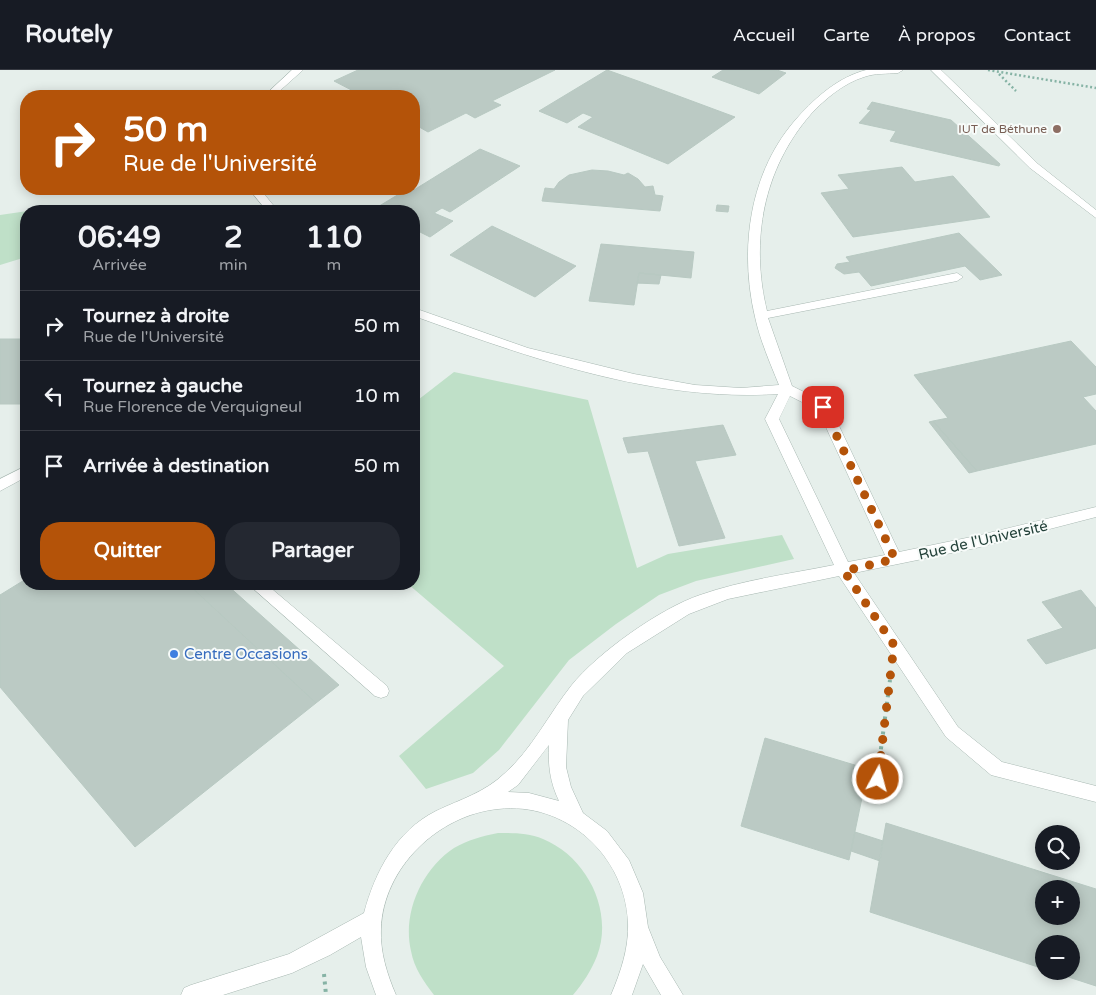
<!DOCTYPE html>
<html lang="fr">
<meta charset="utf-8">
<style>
:root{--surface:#171b24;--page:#242831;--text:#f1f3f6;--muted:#9ea1a6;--line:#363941;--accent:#b45309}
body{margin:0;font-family:"Varela Round",sans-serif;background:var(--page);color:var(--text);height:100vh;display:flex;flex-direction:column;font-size:19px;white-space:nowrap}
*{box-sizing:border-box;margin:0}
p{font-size:16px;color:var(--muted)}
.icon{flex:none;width:28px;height:28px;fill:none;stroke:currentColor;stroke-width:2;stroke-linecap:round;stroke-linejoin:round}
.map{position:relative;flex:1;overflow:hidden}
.side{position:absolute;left:20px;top:135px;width:400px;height:385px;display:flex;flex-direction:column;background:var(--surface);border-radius:20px;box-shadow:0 2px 12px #0003}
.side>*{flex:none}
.banner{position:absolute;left:20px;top:20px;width:400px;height:105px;border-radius:20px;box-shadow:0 2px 12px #0003;background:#b45309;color:#fff;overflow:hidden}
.buttons{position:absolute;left:1035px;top:755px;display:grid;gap:10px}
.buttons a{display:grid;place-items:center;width:45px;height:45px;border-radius:50%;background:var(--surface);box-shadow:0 2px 12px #0003;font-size:25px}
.pin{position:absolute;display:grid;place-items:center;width:42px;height:42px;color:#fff;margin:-21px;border-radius:10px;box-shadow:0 2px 8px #0006}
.me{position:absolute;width:55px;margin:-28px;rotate:7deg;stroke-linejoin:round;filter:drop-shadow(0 0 4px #0008)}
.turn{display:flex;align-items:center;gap:18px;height:105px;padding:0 20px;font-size:22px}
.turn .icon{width:65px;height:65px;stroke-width:2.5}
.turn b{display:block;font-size:35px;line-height:42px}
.eta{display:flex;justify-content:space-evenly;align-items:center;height:85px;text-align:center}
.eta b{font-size:30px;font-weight:700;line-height:35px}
.primary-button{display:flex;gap:10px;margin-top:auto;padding:10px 20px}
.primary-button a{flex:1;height:58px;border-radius:20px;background:var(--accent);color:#fff;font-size:20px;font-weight:700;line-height:58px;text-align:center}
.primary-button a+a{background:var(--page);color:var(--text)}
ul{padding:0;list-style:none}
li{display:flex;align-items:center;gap:15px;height:70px;padding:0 20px;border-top:1px solid var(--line)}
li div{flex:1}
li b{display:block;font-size:19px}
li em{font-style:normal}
header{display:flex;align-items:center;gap:30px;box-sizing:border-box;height:70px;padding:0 25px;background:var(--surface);border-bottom:1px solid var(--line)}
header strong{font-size:24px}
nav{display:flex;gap:28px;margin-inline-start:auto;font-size:18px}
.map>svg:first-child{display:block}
.green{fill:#bfe0c8}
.building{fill:#bbcac4;stroke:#b8c9c2;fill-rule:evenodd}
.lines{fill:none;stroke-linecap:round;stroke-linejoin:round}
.minor-casing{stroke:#a8b8b2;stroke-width:1}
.path-far1{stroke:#86b3a5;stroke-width:2.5;stroke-dasharray:2 2.5;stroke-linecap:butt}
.path{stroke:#86b3a5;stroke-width:4;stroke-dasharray:3 4.5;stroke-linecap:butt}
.minor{fill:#fff;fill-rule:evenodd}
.route{stroke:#b45309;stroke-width:9;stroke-dasharray:0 16.2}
.education-dot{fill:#8d6e63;stroke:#f7fbf9;stroke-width:2}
.shop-dot{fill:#3f7fe0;stroke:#f7fbf9;stroke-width:2}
.labels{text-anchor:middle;stroke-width:4;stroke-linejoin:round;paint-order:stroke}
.far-education-label{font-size:12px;fill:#785e54;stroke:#f7fbf9;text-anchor:end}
.street-label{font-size:15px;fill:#24423a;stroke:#f7fbf9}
.shop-label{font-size:15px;fill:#366cbe;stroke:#f7fbf9;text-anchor:start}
</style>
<header>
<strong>Routely</strong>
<nav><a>Accueil</a><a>Carte</a><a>À propos</a><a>Contact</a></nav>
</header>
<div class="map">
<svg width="1096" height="925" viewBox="0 0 1096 925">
<rect width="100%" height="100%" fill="#e6efeb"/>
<!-- green -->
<path class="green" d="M55,137L56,141H26V187L0,195V145Z
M454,302L588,330L637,498L668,484L782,465L794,489L696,511L659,525L616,554L569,590L499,680L473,703L426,719L399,686L504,596L408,514H414V333Z
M498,763C513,763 528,763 543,769C587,787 614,841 597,886C591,901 583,913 573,925H434C424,912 414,898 411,881C402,843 422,799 454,778C468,770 482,766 498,763Z"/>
<!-- building -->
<path class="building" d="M358,0H555L492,31L501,35L475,48L466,43L428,62L414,54V26H363L334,11Z
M607,0L638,11L735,47L668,94L578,57L593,47L583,43L567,53L539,41Z
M723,0H777L786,3L759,24L712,7Z
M872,32L951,50L1000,94L999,96L890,71L896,61L859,53L871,40L867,39Z
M480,79L520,96L450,142L442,138L434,143L453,151L430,167L414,159V141H382L376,138L404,121L409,123Z
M902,97L915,112L953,106L990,147L853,167L821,123L849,119L838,105Z
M592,100L608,101L624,105L628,103L638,109L645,117L653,116L655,125L663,126L660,141L542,131L545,118L554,119L559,112L569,105Z
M717,135L729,136L728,142L716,141Z
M492,156L576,196L535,227L450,185Z
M959,163L1002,205L980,210L965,196L871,216L859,202L844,204L835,198L837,194L850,192L846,187Z
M601,174L694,182L691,208L639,203L634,235L589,231Z
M639,203L661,205L659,214L637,213Z
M0,269H26V334H0Z
M1071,271L1096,297V324L1083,327L1096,341V374L977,401L933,351L948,348L914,305Z
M933,351L977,401L969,403L929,352Z
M723,355L736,385L695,391L725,468L679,476L648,381L628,383L623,368Z
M26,509V514H188L316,633L135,777L0,617V525Z
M188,514H226L339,615L316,633Z
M1081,520L1096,538V578L1046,594L1027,570L1063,558L1042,532Z
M765,668L868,699L849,790L741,756Z
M886,753L1096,819V916L1050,901H1071V874H1044V899L870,842ZM1044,819H1071V846H1044Z
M855,762L883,771L880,791L851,781Z"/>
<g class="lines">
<defs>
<path id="minor" d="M292,0H303L274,26H264Z
M866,0H903L898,3C887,4 875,3 864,7C844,13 825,29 811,44C763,99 750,171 767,241L957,203L963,207L957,211L768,248L792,316L828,334L830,337L899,482L976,466L1096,437V447L976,478L854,503L958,657L1002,692L1096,716V732L991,705L946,667L839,506L728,529L689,544L627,583L583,626L568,650L566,697L571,717L583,743L607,761L629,790L643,823L648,857L660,887L683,925H661L643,894L632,925H611C621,901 629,878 628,852C625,785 565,731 498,739C438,745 383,798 381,859C380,882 387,904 396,925H376L366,897L361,867L330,885L292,903L223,925H181L184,918L191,915L289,884L364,843C375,802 396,761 436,741C461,729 484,723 505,703C532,679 549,644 571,616C597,583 661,538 700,525C743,510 789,504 834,495L765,349L778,324C653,332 530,288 414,246V238L528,278L634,304L695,315L741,318L779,315C770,293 760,270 755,247C739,179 749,101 798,47C817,26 839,7 866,0ZM790,326L818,340L885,485L848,492L779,349ZM549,675C548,696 550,712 559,731L529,723L508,722L518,715Z
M931,0H941L1038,94L1096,140V148L1030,98Z
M249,119H260L278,141H267Z
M26,396V407L0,421V409Z
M248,514H266L387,616L389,621L387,626L381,628L375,626Z"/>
</defs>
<!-- minor casing -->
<use href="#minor" class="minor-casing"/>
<!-- path-far1 -->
<path class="path-far1" d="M988,0L1096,18
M999,4L1016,21"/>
<!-- path -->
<path class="path" d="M877,709L890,610
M324,904L326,925"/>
<!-- minor -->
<use href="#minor" class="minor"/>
</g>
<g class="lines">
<!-- route -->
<path class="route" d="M823,337L895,489L844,501L894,575L878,709"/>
</g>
<!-- markers -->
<circle class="education-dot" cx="1057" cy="59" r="5"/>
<circle class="shop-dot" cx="174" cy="584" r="5"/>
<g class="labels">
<!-- far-education labels -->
<g class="far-education-label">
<text x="1047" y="63">IUT de Béthune</text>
</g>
<!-- street labels -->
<g class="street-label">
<text transform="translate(983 470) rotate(-13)" y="5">Rue de l'Université</text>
</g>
<!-- shop labels -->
<g class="shop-label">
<text x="184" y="589">Centre Occasions</text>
</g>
</g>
</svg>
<div class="buttons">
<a><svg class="icon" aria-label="search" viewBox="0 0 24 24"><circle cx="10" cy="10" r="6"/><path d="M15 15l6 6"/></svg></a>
<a>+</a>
<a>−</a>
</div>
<div class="pin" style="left:823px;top:337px;background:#d93025"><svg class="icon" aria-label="arrive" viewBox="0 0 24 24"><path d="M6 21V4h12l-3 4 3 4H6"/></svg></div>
<svg class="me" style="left:878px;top:709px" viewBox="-20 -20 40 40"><circle r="17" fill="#b45309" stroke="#fff" stroke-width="3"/><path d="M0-11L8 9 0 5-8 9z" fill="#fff"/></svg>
<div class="banner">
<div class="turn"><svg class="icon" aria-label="right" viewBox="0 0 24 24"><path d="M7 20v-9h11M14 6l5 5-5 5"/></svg><div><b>50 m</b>Rue de l'Université</div></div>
</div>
<section class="side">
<div class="eta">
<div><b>06:49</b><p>Arrivée</p></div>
<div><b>2</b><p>min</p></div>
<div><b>110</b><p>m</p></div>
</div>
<ul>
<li><svg class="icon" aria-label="right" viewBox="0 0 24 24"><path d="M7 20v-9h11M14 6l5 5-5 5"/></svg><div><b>Tournez à droite</b><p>Rue de l'Université</p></div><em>50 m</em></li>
<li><svg class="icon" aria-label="left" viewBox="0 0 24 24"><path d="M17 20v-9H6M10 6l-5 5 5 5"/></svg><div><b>Tournez à gauche</b><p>Rue Florence de Verquigneul</p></div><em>10 m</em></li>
<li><svg class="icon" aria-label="arrive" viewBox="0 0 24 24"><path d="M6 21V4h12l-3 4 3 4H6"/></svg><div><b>Arrivée à destination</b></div><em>50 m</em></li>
</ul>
<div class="primary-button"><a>Quitter</a><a>Partager</a></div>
</section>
</div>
